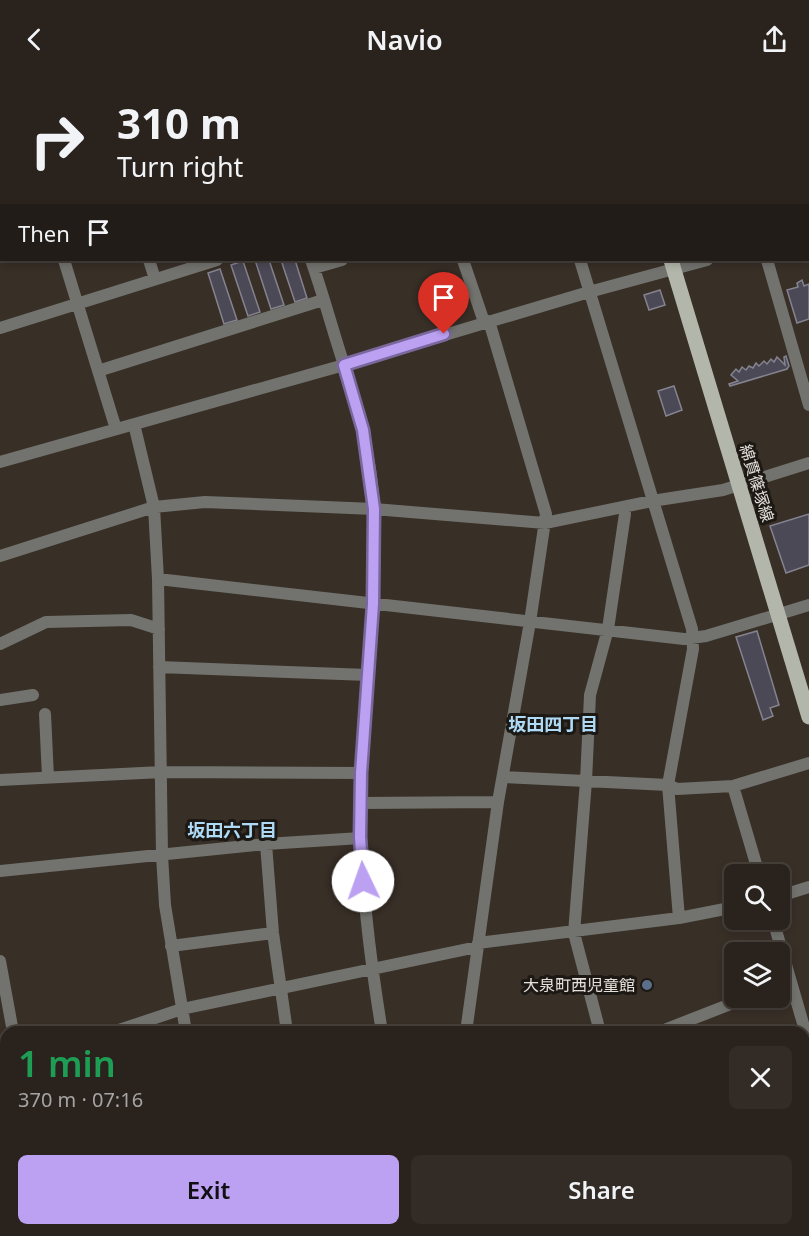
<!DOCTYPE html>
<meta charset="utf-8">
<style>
:root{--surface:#2a231d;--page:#322b26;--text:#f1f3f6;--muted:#a5a4a4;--line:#46403b;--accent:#bca0f2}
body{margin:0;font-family:"Noto Sans","Noto Sans JP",sans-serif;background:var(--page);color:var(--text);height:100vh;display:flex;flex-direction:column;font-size:22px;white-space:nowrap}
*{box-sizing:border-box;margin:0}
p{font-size:20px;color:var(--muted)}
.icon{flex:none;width:33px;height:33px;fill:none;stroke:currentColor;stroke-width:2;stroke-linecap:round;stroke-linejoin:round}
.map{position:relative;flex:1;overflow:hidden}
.sheet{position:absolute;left:0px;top:948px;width:810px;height:210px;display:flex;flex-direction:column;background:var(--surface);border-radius:18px 18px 0 0;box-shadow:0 3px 9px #0003,0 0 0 2px var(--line)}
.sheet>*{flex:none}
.banner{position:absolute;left:0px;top:0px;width:810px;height:183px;box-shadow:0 3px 9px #0003,0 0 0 2px var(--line);background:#2a231d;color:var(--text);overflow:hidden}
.buttons{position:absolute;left:724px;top:786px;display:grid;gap:12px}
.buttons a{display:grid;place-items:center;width:66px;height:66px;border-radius:9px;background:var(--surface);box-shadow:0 3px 9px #0003,0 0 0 2px var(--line);font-size:30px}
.pin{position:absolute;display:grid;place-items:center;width:51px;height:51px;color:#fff;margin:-62px -26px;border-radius:50% 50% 50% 0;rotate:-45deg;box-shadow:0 0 6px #0007}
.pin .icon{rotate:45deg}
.me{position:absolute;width:66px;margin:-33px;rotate:357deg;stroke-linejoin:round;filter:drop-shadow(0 0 4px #0008)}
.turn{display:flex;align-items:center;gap:21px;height:126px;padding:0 18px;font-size:27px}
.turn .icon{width:78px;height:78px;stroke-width:2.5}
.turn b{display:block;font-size:42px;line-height:51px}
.then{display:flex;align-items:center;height:57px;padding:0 18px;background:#0003;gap:12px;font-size:22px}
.round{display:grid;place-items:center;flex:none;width:63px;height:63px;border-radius:9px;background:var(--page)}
.head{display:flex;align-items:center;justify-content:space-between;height:102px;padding:0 18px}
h1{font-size:36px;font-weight:600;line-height:45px;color:#1e9e55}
.action{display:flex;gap:12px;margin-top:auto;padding:12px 18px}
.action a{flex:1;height:69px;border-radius:9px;background:var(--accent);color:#111;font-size:24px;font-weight:600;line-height:69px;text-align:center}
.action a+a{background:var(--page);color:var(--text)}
header{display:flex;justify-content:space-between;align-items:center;height:78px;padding:0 18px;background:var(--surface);font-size:27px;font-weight:600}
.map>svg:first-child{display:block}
.education{fill:#413626}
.building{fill:#4b4955;stroke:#858390;stroke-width:1.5}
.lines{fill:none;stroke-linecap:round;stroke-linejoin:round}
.minor{stroke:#72736e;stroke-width:12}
.major{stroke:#b3b6ab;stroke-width:15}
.route-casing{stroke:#7a689d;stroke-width:15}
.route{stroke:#bca0f2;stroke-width:10}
.service-dot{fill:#5c6f8a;stroke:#1c1814;stroke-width:2}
.labels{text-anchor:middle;stroke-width:6;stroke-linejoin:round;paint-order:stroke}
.street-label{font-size:16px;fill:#e5e0da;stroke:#1c1814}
.poi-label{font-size:16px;fill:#e5e0da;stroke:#1c1814;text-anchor:end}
.neighbourhood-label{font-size:18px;font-weight:bold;fill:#aedaf6;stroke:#1c1814}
</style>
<header><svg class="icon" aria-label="back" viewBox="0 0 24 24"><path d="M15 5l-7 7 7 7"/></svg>Navio<svg class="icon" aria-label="share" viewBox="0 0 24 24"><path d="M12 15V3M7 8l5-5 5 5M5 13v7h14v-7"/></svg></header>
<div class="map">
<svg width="809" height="1158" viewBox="0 0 809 1158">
<rect width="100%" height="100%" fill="#382f27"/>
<!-- education -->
<path class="education" d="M6,1023V1099L0,1100V1024Z
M809,1050V1158H606L622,1152H804V1051Z"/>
<!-- building -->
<path class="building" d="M255,182H269L284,227L271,231Z
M281,182H295L307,220L295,224Z
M243,183L260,234L248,238L231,187Z
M220,191L237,242L224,246L208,195Z
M802,202L804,208L809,206V241L797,245L787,212L798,209L797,205Z
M660,212L665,227L649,232L644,217Z
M786,278L789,288L787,291L730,308L729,306L738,303L731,297L736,291L739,294L742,289L746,292L749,288L753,290L756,285L759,288L764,283L767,286L771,281L774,284L777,279L785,287L784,279Z
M674,308L682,332L666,338L658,313Z
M809,436V487L786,495L770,448Z
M757,553L779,627L770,630L773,638L763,642L736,559Z"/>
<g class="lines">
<!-- minor -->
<path class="minor" d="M6,0V2
M91,0V2
M170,0V2
M253,0V2
M405,0L406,2
M526,0L527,2
M58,2L63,0
M508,2L513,0
M0,20L2,19
M808,21H809
M808,154H809
M64,182L116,351
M149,182L155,201
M311,182C321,210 329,239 338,268C355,322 372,376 374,432C378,520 364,608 361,696C358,783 368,868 382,954
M463,182L484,244
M580,182L692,551L693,571L668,707L679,840
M767,182L809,327
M314,190L342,182
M0,250L217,182
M98,293L323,222
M134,346L154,429L158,501L162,777L165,827L186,954
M0,384L344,287L589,214L707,182
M0,478L154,429L205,424L374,431L545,445L652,423L723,412L809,385
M158,501L684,561L706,558L809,527
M0,566L46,544L131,542L159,551
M159,589L368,597
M0,622L33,617
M45,636L48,699
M504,699L668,707L677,711L733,708L809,685
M0,702L162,694L361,695
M733,708L759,796
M361,725L498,724
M266,766L273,855L287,954
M0,793L266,766L361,760
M780,818L809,809
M773,842L809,966
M478,865L679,840L735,829
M171,868L273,855
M0,883L13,954
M113,954L182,931L477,869
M466,954L498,724L530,544L546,436L489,243
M600,954L574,855L586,703L590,617L608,551L625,436L624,430
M659,954L746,920
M804,991L809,989
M0,1019L6,1018
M0,1105L6,1104
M131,1152L132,1158
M412,1152V1158
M51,1154L67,1152
M365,1158L385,1152
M589,1158L604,1152"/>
<!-- major -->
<path class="major" d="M615,0L616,2
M671,182L809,639"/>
</g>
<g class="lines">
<defs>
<path id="route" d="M363,803L360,759L361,695L373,526L374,431L363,352L344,287L444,256"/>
</defs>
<!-- route casing -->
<use href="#route" class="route-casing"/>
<!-- route -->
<use href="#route" class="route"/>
</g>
<!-- markers -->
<circle class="service-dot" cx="647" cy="907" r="6"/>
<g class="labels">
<!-- street labels -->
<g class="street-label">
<text transform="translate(757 405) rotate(73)" y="6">綿貫篠塚線</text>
</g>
<!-- poi labels -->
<g class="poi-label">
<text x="635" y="913">大泉町西児童館</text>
</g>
<!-- neighbourhood labels -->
<g class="neighbourhood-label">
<text x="553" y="653">坂田四丁目</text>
<text x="232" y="759">坂田六丁目</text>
</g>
</g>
</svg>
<div class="buttons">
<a><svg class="icon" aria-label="search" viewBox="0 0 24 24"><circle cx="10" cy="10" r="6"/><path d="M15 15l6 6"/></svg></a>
<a><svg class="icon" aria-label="layers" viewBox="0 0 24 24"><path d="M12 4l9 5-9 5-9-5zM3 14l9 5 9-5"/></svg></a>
</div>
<div class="pin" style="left:444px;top:256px;background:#d93025"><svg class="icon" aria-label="arrive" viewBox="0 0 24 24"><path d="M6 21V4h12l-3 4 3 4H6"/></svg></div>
<svg class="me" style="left:363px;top:803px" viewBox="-20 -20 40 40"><circle r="19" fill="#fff"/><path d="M0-13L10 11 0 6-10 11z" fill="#bca0f2"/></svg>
<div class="banner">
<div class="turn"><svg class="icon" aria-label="right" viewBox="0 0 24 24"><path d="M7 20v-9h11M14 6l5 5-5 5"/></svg><div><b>310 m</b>Turn right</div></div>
<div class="then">Then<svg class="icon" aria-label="arrive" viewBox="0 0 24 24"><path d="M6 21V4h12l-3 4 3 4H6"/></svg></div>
</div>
<section class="sheet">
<div class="head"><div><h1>1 min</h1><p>370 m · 07:16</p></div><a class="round"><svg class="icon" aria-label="close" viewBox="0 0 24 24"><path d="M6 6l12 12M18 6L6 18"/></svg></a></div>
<div class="action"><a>Exit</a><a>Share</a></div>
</section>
</div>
